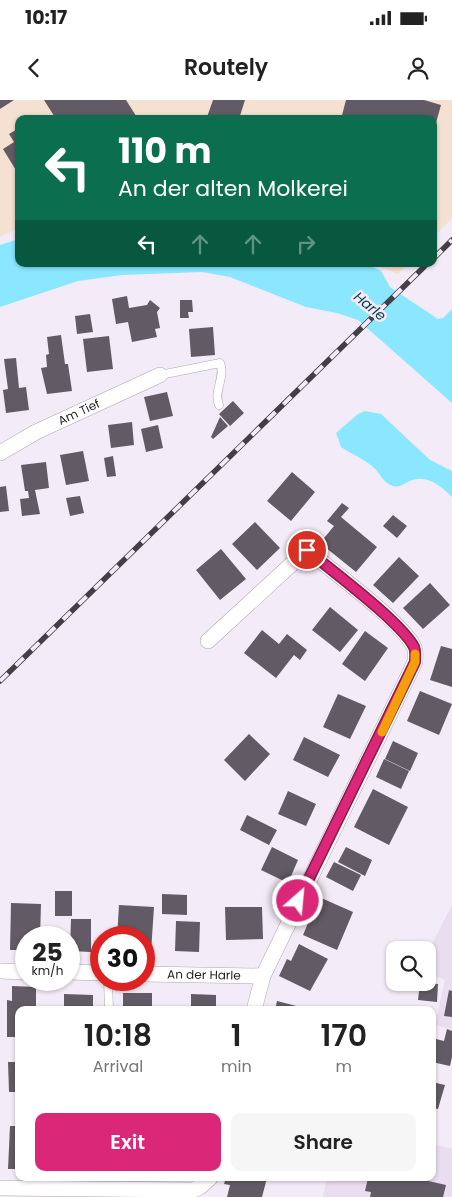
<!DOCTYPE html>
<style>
:root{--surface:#fff;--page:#f6f6f6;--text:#222;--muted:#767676;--accent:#db2777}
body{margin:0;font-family:Poppins,sans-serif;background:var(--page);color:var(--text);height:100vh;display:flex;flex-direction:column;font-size:19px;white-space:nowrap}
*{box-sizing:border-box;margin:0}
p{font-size:16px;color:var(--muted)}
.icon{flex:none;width:28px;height:28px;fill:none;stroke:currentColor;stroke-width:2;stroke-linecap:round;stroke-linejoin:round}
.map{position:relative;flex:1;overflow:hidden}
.drawer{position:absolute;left:15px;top:906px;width:421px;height:175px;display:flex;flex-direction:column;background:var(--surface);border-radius:10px;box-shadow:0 1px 4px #0004}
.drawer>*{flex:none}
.hud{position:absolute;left:15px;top:15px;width:422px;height:152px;border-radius:10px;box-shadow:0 1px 4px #0004;background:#0b6e4f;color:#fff;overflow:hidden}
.controls{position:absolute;left:386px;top:841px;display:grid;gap:10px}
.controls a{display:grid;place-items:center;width:50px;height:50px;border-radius:10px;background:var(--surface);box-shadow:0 1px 4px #0004;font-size:25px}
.speed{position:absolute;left:15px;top:826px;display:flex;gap:10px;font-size:25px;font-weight:700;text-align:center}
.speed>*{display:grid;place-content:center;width:65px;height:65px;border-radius:50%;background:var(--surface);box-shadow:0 1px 4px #0004;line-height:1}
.speed small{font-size:12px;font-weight:400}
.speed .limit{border:8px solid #d22;background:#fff;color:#111}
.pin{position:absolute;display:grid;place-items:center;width:42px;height:42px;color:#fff;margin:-21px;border:2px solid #fff;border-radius:50%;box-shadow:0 1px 5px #0007}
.me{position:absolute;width:55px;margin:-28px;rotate:27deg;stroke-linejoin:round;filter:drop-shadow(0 0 4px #0008)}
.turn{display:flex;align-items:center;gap:18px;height:105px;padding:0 20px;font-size:22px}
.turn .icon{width:65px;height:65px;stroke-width:2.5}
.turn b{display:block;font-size:35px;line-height:42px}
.lanes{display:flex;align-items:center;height:48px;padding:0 20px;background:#0003;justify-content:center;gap:25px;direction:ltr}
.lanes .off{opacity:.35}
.eta{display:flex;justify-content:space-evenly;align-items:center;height:85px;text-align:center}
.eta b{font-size:30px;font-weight:600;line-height:35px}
.button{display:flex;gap:10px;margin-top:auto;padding:10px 20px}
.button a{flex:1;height:58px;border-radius:10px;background:var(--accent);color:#fff;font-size:20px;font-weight:600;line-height:58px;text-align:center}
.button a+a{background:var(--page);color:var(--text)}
.status{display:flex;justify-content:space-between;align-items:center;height:35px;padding:0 25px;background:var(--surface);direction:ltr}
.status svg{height:14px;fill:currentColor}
header{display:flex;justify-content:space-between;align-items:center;height:65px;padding:0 20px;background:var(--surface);font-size:22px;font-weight:600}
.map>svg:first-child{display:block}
.built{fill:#e9ddef}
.industrial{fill:#f4e1d1}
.water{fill:#8ae7fe}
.building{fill:#625b65}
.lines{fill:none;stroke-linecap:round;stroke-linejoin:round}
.service-casing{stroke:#aea6b1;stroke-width:9}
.minor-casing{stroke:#aea6b1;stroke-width:16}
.service{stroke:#fff;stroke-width:8}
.minor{stroke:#fff;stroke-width:15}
.rail-casing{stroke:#433f44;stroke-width:5.5}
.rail{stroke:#f3ebf7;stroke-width:4;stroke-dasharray:11;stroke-linecap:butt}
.route-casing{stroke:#8e194d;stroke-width:12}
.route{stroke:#db2777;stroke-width:9}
.slow{stroke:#f59e0b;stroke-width:9}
.labels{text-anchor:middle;stroke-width:5;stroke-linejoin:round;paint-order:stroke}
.street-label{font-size:12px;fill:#1f1c20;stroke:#f3ebf7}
.water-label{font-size:14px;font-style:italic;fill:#023f4b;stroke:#f3ebf7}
</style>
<div class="status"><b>10:17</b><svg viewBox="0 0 49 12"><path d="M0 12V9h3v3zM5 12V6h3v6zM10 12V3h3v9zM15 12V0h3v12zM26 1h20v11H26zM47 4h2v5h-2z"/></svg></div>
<header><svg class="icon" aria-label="back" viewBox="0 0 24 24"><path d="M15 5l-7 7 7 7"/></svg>Routely<svg class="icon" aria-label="person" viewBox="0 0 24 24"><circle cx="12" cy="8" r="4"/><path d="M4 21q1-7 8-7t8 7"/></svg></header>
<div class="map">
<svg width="452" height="1097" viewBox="0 0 452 1097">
<rect width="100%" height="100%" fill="#f3ebf7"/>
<!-- built -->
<path class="built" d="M452,805V929L435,925L445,880L428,872V852Z
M433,1044L452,1049V1097H323L327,1078H432Z"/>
<!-- industrial -->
<path class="industrial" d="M0,0H452V118L434,137V19H19V128L0,137Z
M373,164H408L398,174Z"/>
<!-- water -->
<path class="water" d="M19,139V164H367L381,171L390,187L438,219L443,218L452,209V303L358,220L337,213L306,207L230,177L202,172L122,175L78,181L0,207V145Z
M365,311L381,314L430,360L452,371V397C440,385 425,373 408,382C403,384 399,388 393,386C383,383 381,374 374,368C365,359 351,354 341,347L336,333L358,314Z"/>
<!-- building -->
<path class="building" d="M0,0H14L0,9Z
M44,0H126L138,19H56Z
M213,0H245L239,19L207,17Z
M346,0H424L441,5L434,30V19H341Z
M19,28V71L17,72L3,49L14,42L9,34Z
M127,196L129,208L147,205L150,200L160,208L157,212L160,228L155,229L157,237L132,242L128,222L116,224L112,199Z
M180,200H192L193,212H188L189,218H180Z
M90,214L93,232L77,234L75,216Z
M213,227L215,255L191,257L189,229Z
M61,235L65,264H68L72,291L47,294L41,268L47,267L46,255L49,254L47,237Z
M109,236L113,269L87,272L83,239Z
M16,258L19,288L26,287L29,310L6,313L3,290L8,289L4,259Z
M167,292L173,316L150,321L144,297Z
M233,301L244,313L230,326L219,314Z
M220,317L228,326L213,339L211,337Z
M132,322L134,345L111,348L108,325Z
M158,325L163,348L146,352L141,329Z
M83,351L89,381L66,385L60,355Z
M113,356L116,376L107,377L104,358Z
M46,362L49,388L35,390L40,414L22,416L20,399L29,398L28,391H25L21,365Z
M292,372L315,392L291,421L267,401Z
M6,386L9,411L0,412V387Z
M80,396L84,413L70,416L66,398Z
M342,403L349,408L341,417L377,447L356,472L320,443L334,426L327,421Z
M393,415L407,426L397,438L383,426Z
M255,422L280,448L257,470L232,444Z
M221,449L246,479L220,500L196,470Z
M399,457L419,476L393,503L373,485Z
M430,483L450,505L423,529L403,508Z
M330,507L358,530L340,552L312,530Z
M262,530L279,544L287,534L307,550L300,560L294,555L276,578L244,553Z
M365,531L388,548L365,581L342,564Z
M441,546L452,549V587L430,580Z
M420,591L452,604L439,635L407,621Z
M338,594L366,606L350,639L323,627Z
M249,634L270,654L245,681L224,660Z
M304,637L340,655L328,677L293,660Z
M393,641L418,653L410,671L385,659Z
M384,659L409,671L401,689L376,677Z
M373,689L408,707L389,745L354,727Z
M288,691L316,704L306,726L278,714Z
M247,715L277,730L269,745L240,730Z
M272,747L298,760L288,783L261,770Z
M346,747L372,760L365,776L338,762Z
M334,762L361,775L353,791L326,777Z
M55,791H72V816H55Z
M162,794L187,795V815L162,814Z
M319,797L353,812L337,850L303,835Z
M11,803L41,804L40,838H26V850H10Z
M119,805L154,807L151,852L144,851V838H117Z
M225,807H262L263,839L226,840Z
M71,819H91V852L70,851Z
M176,821L200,822L199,852L175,851Z
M299,844L328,859L310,891L279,876L287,859L291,861Z
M420,883L438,884L437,902L418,900Z
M12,886L36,887V910H19V937H7V900L12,901Z
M449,890L452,891V917L444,916Z
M123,893H152V909L123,910Z
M64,894L93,895V910H64Z
M191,894L216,895V910H191Z
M277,901L308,909L307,910H275Z
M447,929L452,931V957L450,966L432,962V938L444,941Z
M15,949H19V992H9L8,962H15Z
M432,982L445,985L438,1009L432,1008Z
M10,1026H19V1069H8Z
M226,1078H267L262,1097H227L230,1085L224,1084Z
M368,1078H415L446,1085L443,1097H370L371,1092L365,1091Z"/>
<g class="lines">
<defs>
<path id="service" d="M160,275L220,263C226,277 213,291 219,305
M108,880L109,910"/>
<g id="minor">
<path id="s1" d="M0,353L36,332L160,275"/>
<path d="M208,541L307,450C332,471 401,521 414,547C416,551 415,557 415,562L263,876L254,910"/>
<path d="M0,871L26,872"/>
<path d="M69,872L101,873"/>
<path id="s2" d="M144,874L263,876"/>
<path d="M0,1088L193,1090L200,1087L210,1078"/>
</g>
</defs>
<!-- service casing -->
<use href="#service" class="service-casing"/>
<!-- minor casing -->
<use href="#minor" class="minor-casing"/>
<!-- service -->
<use href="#service" class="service"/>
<!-- minor -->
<use href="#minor" class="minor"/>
<defs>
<path id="rail" d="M434,158L452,140
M0,581L427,164"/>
</defs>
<!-- rail casing -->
<use href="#rail" class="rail-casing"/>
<!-- rail -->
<use href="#rail" class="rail"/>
</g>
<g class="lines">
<defs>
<path id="route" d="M298,801L415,562C415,557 416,551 414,547C401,522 332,471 307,450"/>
</defs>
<!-- route casing -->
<use href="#route" class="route-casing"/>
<!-- route -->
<use href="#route" class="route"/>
<!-- slow -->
<path class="slow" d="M382,632L415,562V554"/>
</g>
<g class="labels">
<!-- street labels -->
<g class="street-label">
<text dy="4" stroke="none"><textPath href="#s1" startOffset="89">Am Tief</textPath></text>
<text dy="4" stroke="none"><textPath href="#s2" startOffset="60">An der Harle</textPath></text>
</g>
<!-- water labels -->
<g class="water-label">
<text transform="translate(370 206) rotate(39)" y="5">Harle</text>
</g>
</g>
</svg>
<div class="controls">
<a><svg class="icon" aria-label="search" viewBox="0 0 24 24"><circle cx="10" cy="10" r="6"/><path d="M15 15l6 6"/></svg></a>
</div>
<div class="speed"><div>25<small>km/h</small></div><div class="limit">30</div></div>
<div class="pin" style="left:307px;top:450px;background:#d93025"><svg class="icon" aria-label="arrive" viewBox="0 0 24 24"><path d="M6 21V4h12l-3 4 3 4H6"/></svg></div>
<svg class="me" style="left:298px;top:801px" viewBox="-20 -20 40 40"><circle r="17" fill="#db2777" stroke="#fff" stroke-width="3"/><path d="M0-11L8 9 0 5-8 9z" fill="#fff"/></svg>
<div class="hud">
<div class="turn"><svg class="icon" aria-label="left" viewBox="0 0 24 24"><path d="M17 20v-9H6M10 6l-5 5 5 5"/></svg><div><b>110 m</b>An der alten Molkerei</div></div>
<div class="lanes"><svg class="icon" aria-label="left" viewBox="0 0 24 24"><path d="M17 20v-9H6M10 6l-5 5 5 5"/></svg><svg class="icon off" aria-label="ahead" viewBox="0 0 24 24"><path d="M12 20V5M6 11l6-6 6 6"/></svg><svg class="icon off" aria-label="ahead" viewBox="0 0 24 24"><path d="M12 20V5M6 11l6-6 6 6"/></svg><svg class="icon off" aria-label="right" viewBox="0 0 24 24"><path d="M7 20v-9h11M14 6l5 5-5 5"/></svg></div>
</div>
<section class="drawer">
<div class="eta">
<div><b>10:18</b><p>Arrival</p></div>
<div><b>1</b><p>min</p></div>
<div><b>170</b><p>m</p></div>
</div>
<div class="button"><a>Exit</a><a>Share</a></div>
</section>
</div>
